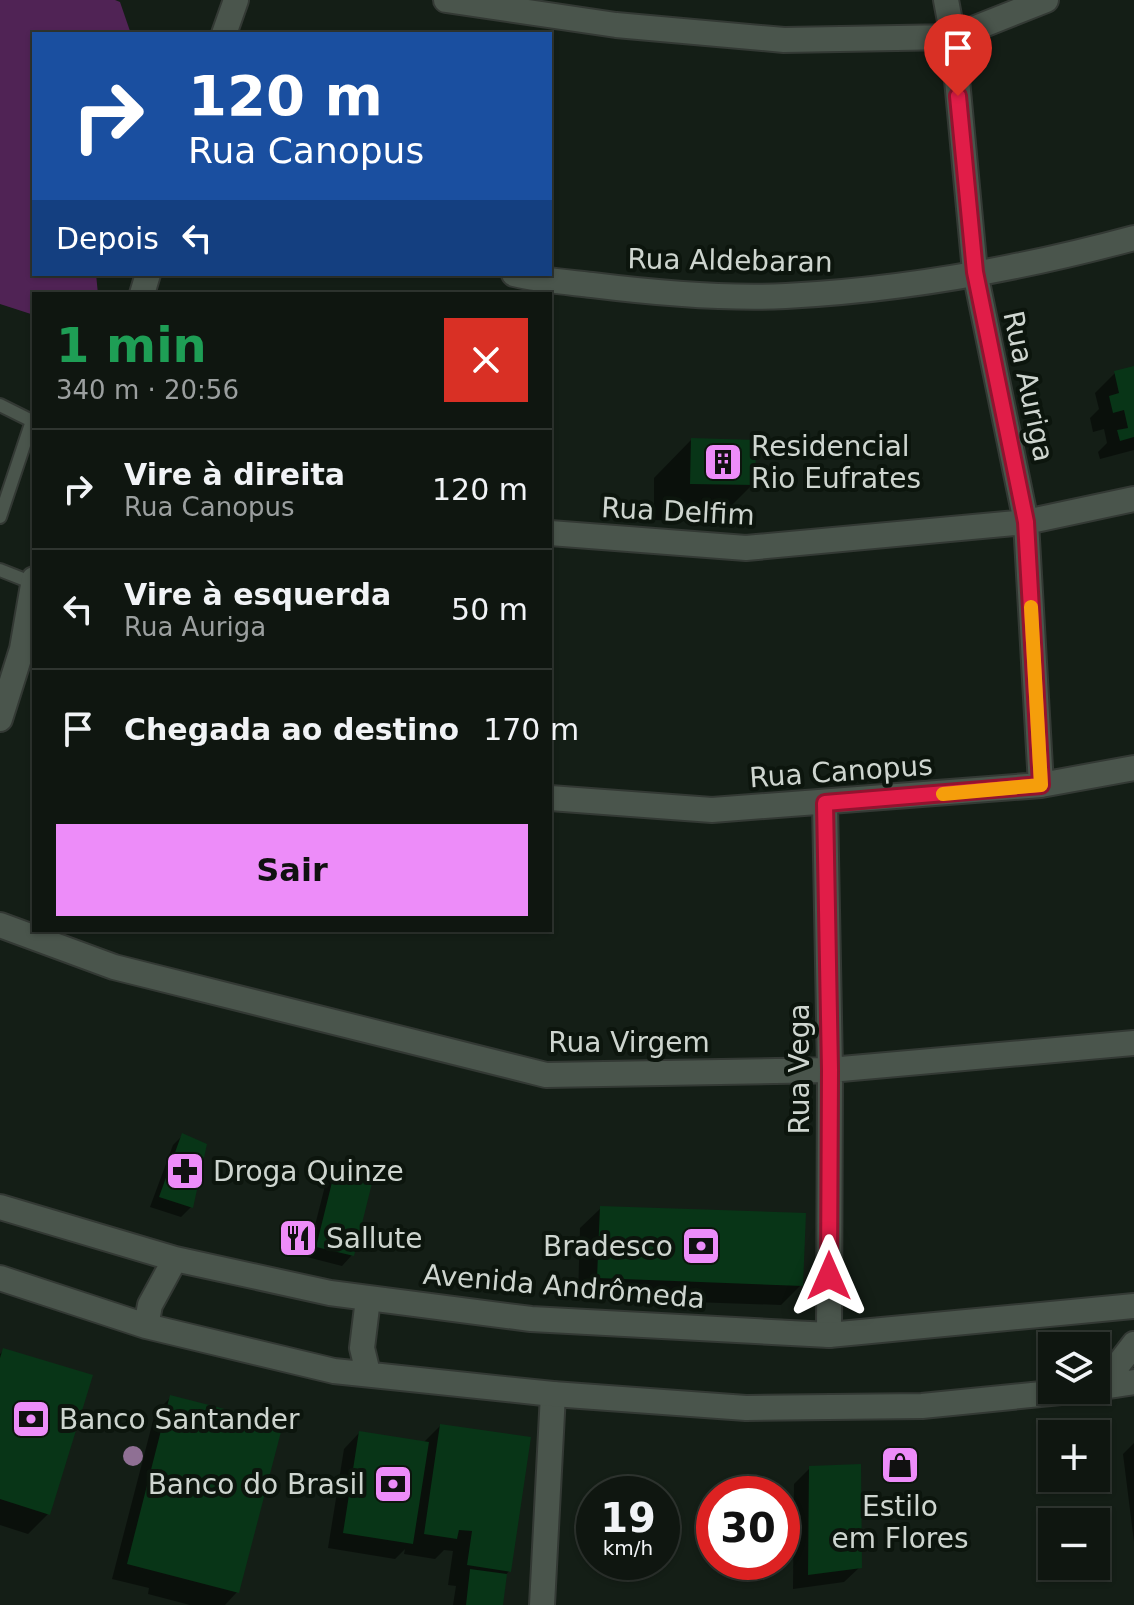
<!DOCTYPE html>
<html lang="pt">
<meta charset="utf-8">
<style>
:root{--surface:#0f1610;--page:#181f19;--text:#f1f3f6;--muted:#9b9f9f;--line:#2f3530;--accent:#ed8cf9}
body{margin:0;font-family:"DejaVu Sans",sans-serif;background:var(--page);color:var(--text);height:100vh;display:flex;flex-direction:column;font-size:30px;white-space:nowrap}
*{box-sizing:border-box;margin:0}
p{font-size:26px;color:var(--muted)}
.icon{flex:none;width:44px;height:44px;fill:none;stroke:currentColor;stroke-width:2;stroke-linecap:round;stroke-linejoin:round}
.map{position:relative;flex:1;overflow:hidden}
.side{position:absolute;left:32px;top:292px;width:520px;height:640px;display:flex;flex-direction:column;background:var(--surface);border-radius:0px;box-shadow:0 2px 6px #0004,0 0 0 2px var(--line)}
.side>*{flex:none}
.top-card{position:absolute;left:32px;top:32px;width:520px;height:244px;border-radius:0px;box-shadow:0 2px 6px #0004,0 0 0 2px var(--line);background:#1a4fa0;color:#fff;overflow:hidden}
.buttons{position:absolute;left:1038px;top:1332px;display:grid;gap:16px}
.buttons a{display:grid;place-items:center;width:72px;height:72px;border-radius:0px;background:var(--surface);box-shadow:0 2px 6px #0004,0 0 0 2px var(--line);font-size:40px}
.speed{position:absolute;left:576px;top:1476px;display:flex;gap:16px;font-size:40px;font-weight:700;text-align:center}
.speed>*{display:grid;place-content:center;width:104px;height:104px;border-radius:50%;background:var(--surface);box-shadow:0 2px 6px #0004,0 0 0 2px var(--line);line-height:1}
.speed small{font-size:20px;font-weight:400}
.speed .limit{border:12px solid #d22;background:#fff;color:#111}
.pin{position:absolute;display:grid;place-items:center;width:68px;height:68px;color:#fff;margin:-82px -34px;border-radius:50% 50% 50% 0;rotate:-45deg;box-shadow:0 0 8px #0007}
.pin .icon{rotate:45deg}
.me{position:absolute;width:88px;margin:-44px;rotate:0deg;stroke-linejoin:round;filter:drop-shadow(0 0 6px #0008)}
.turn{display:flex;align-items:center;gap:28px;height:168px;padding:0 24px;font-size:36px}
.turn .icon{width:104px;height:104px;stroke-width:2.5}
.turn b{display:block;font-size:56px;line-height:68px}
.then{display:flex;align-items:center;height:76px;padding:0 24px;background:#0003;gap:16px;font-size:30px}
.round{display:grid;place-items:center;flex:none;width:84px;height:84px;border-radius:0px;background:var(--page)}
.head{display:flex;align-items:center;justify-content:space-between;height:136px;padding:0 24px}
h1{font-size:48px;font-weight:800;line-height:60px;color:#1e9e55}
.primary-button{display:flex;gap:16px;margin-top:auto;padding:16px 24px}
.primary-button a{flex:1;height:92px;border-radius:0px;background:var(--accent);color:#111;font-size:32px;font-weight:800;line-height:92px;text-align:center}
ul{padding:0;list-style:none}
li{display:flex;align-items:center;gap:24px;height:120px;padding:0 24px;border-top:2px solid var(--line)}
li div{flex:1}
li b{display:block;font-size:30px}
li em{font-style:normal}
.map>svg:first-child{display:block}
.green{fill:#502355}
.shadow{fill:#0007}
.building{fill:#083517}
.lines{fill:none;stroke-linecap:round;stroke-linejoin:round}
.service-casing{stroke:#333934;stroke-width:16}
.minor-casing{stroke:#333934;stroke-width:28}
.tertiary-casing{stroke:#333934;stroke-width:28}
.secondary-casing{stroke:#333934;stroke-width:28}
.service{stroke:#4a554c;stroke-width:12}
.minor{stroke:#4a554c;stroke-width:24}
.tertiary{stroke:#4a554c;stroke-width:24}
.secondary{stroke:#4a554c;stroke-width:24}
.tree{fill:#8f7094}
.route-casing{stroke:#92132f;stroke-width:20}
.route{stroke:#e11d48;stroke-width:14}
.slow{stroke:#f59e0b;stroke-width:14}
.labels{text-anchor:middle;stroke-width:8;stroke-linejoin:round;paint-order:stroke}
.street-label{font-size:28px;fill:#ced5cf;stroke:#0c150d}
.poi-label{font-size:28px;fill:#ced5cf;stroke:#0c150d;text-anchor:start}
</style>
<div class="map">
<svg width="1134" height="1605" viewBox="0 0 1134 1605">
<rect width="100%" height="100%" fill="#141e16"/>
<!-- green -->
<path class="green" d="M0,0H115L120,2L131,34H34V274H96L98,294H34V315L0,304Z"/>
<!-- shadow -->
<path class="shadow" d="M1134,368V450L1100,459L1098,452L1107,443L1104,429L1093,432L1090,418L1099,409L1095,393L1115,373Z
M691,440L753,484L715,522L654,520V478Z
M183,1135L204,1145L191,1207L181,1217L150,1207L173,1145Z
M337,1168L352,1255L342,1266L307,1257L327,1178Z
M601,1208L801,1285L781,1305L578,1298L580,1228Z
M4,1350L48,1514L28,1534L0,1525V1354Z
M171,1397L237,1592L225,1605H190L148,1594L149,1588L112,1579L155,1413Z
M440,1426L509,1571L505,1576L501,1605H453L456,1586L448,1585L453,1551L444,1550L435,1559L404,1554L405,1549L395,1559L328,1548L344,1449L359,1433L423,1443Z
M1134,1443V1542L1123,1454Z
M810,1468L860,1567L844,1582L793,1589L794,1484Z"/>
<!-- building -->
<path class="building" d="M1134,366V437L1120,441L1117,430L1128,428L1124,410L1113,413L1109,396L1119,393L1114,371Z
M691,438L757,440L754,485L690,484Z
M182,1133L207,1144L193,1208L159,1197Z
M336,1166L374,1175L354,1256L316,1247Z
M600,1206L806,1213L803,1286L597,1278Z
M3,1348L93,1375L50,1515L0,1499V1358Z
M170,1395L283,1424L239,1593L127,1564Z
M440,1424L531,1437L511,1572L467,1565L472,1531L459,1530L457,1539L424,1534Z
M359,1431L429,1442L413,1544L343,1533Z
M861,1464L862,1568L808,1575L809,1466Z
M470,1569L507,1574L503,1605H466Z"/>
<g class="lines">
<defs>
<path id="service" d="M0,405L32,421L0,517
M0,570L33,583"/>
<path id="minor" d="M446,0L616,25L784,40L953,37L1046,0
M946,0L953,37L975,272L1026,522L1041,785
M514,274C539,280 566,282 592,285C656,293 722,299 786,296C902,290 1023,268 1134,238
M550,533L746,548L1026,522L1134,499
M550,798L712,810L1041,785L1134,768
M825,803L830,1070L829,1335
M0,925L114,967L546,1075L830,1070L1134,1043
M542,1605L553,1394"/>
<path id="tertiary" d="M224,34L236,0
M142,294L148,274
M0,719L22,649L34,579"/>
<path id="secondary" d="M0,1207L175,1259L330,1293L531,1319L829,1335L1134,1306
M0,1278L146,1326L334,1371L553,1394L746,1408L922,1406L1081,1390
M368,1299L362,1348L368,1373
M146,1326L150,1305L175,1259
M1096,1388L1134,1382
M1100,1388L1134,1344"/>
</defs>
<!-- service casing -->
<use href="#service" class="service-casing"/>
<!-- minor casing -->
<use href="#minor" class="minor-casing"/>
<!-- tertiary casing -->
<use href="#tertiary" class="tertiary-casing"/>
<!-- secondary casing -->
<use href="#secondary" class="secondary-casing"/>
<!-- service -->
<use href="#service" class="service"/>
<!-- minor -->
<use href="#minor" class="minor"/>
<!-- tertiary -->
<use href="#tertiary" class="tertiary"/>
<!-- secondary -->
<use href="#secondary" class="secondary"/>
</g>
<!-- trees -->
<circle class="tree" cx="133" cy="1456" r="10"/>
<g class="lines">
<defs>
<path id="route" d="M829,1276L830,1070L825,803L1041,785L1026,522L975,272L958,96"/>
</defs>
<!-- route casing -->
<use href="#route" class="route-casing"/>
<!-- route -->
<use href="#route" class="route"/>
<!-- slow -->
<path class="slow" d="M943,794L1041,785L1031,607"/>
</g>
<!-- icons -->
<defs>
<symbol id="building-square" viewBox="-11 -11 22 22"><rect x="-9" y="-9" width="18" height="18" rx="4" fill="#ed8cf9" stroke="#0c150d"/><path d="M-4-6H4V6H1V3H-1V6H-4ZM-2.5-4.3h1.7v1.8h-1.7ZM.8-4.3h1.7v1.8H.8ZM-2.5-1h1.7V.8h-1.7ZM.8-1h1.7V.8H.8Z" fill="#111"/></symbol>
<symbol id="pharmacy-square" viewBox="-11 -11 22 22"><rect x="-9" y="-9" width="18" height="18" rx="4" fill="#ed8cf9" stroke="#0c150d"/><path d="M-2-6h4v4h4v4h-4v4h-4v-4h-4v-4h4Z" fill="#111"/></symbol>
<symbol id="restaurant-square" viewBox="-11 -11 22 22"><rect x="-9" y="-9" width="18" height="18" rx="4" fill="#ed8cf9" stroke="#0c150d"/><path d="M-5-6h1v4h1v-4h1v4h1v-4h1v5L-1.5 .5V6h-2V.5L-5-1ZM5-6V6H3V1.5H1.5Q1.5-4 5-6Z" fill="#111"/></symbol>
<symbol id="bank-square" viewBox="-11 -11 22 22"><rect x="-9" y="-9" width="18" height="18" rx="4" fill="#ed8cf9" stroke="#0c150d"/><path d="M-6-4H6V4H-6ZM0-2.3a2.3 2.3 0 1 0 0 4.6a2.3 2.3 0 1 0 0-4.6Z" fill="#111"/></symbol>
<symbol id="shop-square" viewBox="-11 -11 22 22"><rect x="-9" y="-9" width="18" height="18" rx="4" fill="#ed8cf9" stroke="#0c150d"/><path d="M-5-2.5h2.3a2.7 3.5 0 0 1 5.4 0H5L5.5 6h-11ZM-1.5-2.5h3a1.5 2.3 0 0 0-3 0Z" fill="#111"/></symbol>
</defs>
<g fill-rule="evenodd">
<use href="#building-square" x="701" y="440" width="44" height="44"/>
<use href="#pharmacy-square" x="163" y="1149" width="44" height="44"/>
<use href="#restaurant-square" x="276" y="1216" width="44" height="44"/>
<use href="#bank-square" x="679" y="1224" width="44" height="44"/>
<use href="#bank-square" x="9" y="1397" width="44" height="44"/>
<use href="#shop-square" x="878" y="1443" width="44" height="44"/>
<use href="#bank-square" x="371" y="1462" width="44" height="44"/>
</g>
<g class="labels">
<!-- street labels -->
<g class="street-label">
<text transform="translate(730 260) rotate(1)" y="10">Rua Aldebaran</text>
<text transform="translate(1029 386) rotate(78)" y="10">Rua Auriga</text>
<text transform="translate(678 511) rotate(3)" y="10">Rua Delfim</text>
<text transform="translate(841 771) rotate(-4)" y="10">Rua Canopus</text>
<text x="629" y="1052">Rua Virgem</text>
<text transform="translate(799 1069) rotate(-90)" y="10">Rua Vega</text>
<text transform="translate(564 1286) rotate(5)" y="10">Avenida Andrômeda</text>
</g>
<!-- poi labels -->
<g class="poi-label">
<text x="751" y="456">Residencial<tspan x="751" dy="32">Rio Eufrates</tspan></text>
<text x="213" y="1181">Droga Quinze</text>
<text x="326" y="1248">Sallute</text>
<text x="673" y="1256" text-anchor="end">Bradesco</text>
<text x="59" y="1429">Banco Santander</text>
<text x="365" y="1494" text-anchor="end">Banco do Brasil</text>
<text x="900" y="1516" text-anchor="middle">Estilo<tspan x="900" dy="32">em Flores</tspan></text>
</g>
</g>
</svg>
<div class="buttons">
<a><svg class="icon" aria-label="layers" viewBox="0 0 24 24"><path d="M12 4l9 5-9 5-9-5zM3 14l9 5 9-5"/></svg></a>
<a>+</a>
<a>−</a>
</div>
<div class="speed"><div>19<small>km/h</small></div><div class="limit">30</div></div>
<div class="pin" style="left:958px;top:96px;background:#d93025"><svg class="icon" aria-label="arrive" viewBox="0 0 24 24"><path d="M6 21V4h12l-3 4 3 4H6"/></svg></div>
<svg class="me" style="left:829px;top:1276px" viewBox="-20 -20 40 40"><path d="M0-17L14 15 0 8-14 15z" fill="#e11d48" stroke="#fff" stroke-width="4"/></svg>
<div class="top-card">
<div class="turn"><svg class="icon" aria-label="right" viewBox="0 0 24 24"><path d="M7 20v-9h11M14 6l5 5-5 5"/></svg><div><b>120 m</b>Rua Canopus</div></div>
<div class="then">Depois<svg class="icon" aria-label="left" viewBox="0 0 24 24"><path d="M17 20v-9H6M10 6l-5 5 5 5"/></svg></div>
</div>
<section class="side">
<div class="head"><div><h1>1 min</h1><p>340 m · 20:56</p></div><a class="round" style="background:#d93025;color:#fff"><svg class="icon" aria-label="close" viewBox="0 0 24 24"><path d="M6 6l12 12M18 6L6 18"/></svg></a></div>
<ul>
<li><svg class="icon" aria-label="right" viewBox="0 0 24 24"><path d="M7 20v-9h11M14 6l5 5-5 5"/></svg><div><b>Vire à direita</b><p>Rua Canopus</p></div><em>120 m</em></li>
<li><svg class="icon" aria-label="left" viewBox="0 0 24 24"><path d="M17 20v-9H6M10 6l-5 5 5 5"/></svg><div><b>Vire à esquerda</b><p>Rua Auriga</p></div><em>50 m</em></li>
<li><svg class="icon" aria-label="arrive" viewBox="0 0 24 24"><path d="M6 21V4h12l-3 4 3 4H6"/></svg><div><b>Chegada ao destino</b></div><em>170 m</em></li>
</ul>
<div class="primary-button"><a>Sair</a></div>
</section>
</div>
